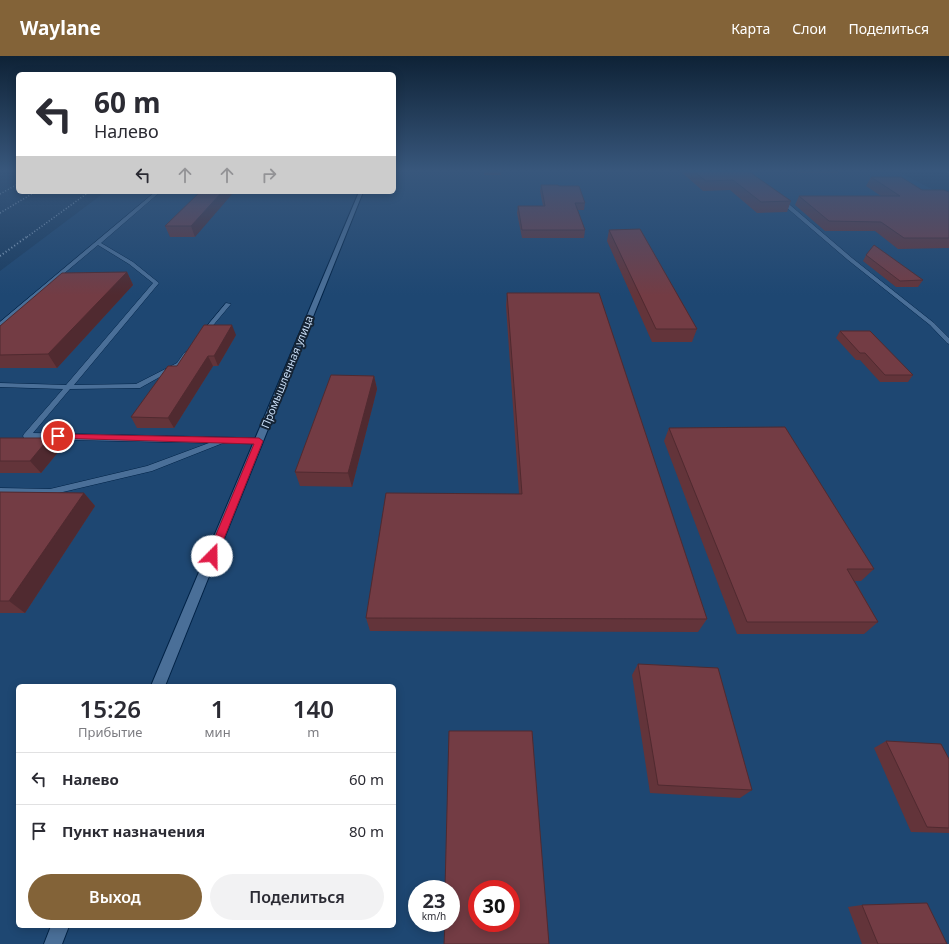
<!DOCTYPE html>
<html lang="ru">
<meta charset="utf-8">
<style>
:root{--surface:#fff;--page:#f2f2f3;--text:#2b2b33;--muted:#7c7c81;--line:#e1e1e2;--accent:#836338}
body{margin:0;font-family:"Noto Sans",sans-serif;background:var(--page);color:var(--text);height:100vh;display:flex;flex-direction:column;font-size:15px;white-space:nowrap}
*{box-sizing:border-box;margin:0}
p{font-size:13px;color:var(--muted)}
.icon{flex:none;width:22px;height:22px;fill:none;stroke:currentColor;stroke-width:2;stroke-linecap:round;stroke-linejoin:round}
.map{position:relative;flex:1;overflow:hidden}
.details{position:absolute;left:16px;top:628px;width:380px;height:244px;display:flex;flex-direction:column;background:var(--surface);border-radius:6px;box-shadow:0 2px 10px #0003}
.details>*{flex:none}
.hud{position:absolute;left:16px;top:16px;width:380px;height:122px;border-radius:6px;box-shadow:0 2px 10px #0003;background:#fff;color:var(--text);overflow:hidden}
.speed{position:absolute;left:408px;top:824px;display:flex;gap:8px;font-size:20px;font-weight:700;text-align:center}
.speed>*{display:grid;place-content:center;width:52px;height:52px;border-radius:50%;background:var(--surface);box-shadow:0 2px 10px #0003;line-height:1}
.speed small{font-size:10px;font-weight:400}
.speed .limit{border:6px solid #d22;background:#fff;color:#111}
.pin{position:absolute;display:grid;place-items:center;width:34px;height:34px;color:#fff;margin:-17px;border:2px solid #fff;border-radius:50%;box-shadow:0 1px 4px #0007}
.me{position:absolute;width:44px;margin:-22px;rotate:22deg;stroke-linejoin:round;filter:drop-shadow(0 0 3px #0008)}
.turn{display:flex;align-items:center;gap:14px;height:84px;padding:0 12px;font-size:18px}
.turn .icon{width:52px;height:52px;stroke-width:2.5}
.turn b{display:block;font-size:28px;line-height:34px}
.lanes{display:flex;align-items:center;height:38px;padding:0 12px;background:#0003;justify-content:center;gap:20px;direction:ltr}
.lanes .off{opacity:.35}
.eta{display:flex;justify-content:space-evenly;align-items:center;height:68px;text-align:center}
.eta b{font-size:24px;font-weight:600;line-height:28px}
.primary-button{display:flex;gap:8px;margin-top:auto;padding:8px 12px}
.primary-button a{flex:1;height:46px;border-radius:24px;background:var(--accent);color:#fff;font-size:16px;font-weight:600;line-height:46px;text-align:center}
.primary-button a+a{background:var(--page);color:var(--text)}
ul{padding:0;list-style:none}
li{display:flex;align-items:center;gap:12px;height:52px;padding:0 12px;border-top:1px solid var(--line)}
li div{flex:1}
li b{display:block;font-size:15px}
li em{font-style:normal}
header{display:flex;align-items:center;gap:24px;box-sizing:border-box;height:56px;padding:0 20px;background:var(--accent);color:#fff}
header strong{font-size:19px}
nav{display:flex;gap:22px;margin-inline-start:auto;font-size:14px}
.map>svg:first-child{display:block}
.built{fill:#1e4772;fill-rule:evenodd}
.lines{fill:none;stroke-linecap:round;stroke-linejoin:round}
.lane-casing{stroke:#002246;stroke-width:1}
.street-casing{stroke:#002246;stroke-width:2}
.lane{fill:#4a6f98;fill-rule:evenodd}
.street{fill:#4a6f98;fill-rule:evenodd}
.rail-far1{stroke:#92abc7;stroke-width:1.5;stroke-dasharray:1 2;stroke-linecap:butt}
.rail{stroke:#92abc7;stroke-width:2;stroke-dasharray:1 2.5;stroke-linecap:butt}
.wall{fill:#63343a}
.shaded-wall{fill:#502a30}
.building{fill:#733c44;stroke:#502a30;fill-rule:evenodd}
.route{fill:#e11d48;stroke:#92132f}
.labels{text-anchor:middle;stroke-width:4;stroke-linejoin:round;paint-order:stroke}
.street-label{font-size:11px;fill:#c9ddf5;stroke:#142334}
</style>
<header>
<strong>Waylane</strong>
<nav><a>Карта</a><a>Слои</a><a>Поделиться</a></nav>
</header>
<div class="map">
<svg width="949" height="888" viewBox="0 0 949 888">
<rect width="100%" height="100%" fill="#1a3d62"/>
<!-- built -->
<path class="built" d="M394,115H897L949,142V888H0V215L105,136H394ZM18,630H394V870H18ZM417,833H451V867H417ZM477,833H511V867H477Z"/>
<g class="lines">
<defs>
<path id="lane" d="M155,136H160L101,187L133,206L159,227L74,329L136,328L177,307L184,297L186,296L189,298L181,309L140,332L70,333L33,377L259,382L263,385L259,388L223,387L152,415L50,439L0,438V432L50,433L147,410L209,387L27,383L24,382L23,380L24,378L63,333L0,331V327L66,329L153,227L129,208L98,189L0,271V266Z
M779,143H783L852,202L934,267L949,282V288L947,287L930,269L848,204L779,145Z
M226,247L231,248L205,279H201V277Z"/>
<path id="street" d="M359,136H363L165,630H151Z
M51,870H69L62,888H44Z"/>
</defs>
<!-- lane casing -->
<use href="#lane" class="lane-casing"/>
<!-- street casing -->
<use href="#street" class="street-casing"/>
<!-- lane -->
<use href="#lane" class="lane"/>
<!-- street -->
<use href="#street" class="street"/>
<!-- rail-far1 -->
<path class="rail-far1" d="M945,115L949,117
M0,138L18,128
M0,157L35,136
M27,181L89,136"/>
<!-- rail -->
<path class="rail" d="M0,200L28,180"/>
</g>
<!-- wall -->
<path class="wall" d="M484,115H501V119H484Z
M680,115H748L791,145L787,156L757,157L730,134L703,135Z
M795,115H839L838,117H798Z
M871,121L922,134L949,136V192L898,193L875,175H825L795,149L799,140H881L866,130Z
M541,129L559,130L585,147L584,154H577L585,174L584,182H522L517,157L518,150H543L540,135Z
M200,136L195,181H170L165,170Z
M609,174L697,273L692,286H652L607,185Z
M866,199L923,224L918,231H896L863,205Z
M127,216L133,229L57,312H0V270Z
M507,237L707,563L698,576L370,575L366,562L519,438L506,250Z
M840,275L913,319L908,326H880L860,304H856L836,282Z
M236,279L218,310H213L174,372H137L131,361L177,310Z
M374,320L377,333L352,431L300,430L295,416Z
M669,372L874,513L861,525H855L878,566L864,578H737L664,385Z
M0,382L59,395L41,417H0Z
M0,436L84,437L95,450L25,557H0Z
M638,608L752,734L740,742L650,737L632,619Z
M886,685L949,703V777L911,776L874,692Z
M862,849L947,888H862L848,851Z"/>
<!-- shaded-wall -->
<path class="shaded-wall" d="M222,136H234L195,181L191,170Z
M127,216L133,229L57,312L48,298Z
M232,269L236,279L218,310L214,300Z
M208,300L213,310L174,372L168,362Z
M374,320L377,333L352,431L348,417Z
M49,382L59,395L41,417L30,405Z
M84,437L95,450L25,557L9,545Z"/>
<!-- building -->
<path class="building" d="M693,115H748L791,145L761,146L733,124L706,125Z
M871,121H901L922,134H944L949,136V182H904L881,166L829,165L799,140H900Z
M541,129H558L559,130H579L585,147H575L585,174H522L518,150H545Z
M200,136H222L191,170H165Z
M640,173L697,273H656L609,174Z
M874,189L923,224L900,225L866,199Z
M127,216L48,298L0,299V270L62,217Z
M507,237H599L707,563L366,562L386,437L522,438Z
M204,269H232L214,300H208L168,362L131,361L168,310H177Z
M840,275H870L913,319H885L865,297H860Z
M331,319L374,320L348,417L295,416Z
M785,371L874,513H847L878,566H747L669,372Z
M0,382H49L30,405H0Z
M0,436L84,437L9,545H0Z
M638,608L718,612L752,734L658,729Z
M449,675H532L549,888H444L445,867H451V833H445ZM477,833H511V867H477Z
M886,685L941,688L949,703V772L927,771Z
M927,847L947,888H878L862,849Z"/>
<!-- sky -->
<linearGradient id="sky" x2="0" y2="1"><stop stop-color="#0e2236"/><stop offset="0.48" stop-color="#38577c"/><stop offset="1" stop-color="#38577c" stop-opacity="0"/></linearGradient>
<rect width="949" height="239" fill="url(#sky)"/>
<!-- route -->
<path class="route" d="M58,378L259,382L263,385L217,500L215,503H208L207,500L254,388L55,382L54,380Z"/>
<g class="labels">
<!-- street labels -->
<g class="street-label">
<text transform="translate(287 316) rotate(-68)" y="4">Промышленная улица</text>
</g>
</g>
</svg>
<div class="speed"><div>23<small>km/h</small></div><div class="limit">30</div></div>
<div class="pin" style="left:58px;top:380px;background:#d93025"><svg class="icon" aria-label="arrive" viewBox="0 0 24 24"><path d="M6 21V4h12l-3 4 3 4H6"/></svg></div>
<svg class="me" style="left:212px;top:500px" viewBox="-20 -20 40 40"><circle r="19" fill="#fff"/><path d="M0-13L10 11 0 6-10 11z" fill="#e11d48"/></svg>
<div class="hud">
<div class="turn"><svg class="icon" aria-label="left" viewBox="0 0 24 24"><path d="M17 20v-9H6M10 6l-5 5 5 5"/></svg><div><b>60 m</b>Налево</div></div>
<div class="lanes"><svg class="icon" aria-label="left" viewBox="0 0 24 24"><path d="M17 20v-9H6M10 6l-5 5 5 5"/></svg><svg class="icon off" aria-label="ahead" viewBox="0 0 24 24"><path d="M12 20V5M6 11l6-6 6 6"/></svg><svg class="icon off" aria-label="ahead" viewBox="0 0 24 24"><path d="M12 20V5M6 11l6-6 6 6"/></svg><svg class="icon off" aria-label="right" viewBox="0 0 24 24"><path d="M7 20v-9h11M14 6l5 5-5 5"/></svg></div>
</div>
<section class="details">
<div class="eta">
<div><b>15:26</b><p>Прибытие</p></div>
<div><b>1</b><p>мин</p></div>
<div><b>140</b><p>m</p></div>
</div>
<ul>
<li><svg class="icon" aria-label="left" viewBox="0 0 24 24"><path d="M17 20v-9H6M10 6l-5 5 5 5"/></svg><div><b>Налево</b></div><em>60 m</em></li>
<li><svg class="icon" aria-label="arrive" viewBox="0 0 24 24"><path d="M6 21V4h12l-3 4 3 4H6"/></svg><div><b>Пункт назначения</b></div><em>80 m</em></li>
</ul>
<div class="primary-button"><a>Выход</a><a>Поделиться</a></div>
</section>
</div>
